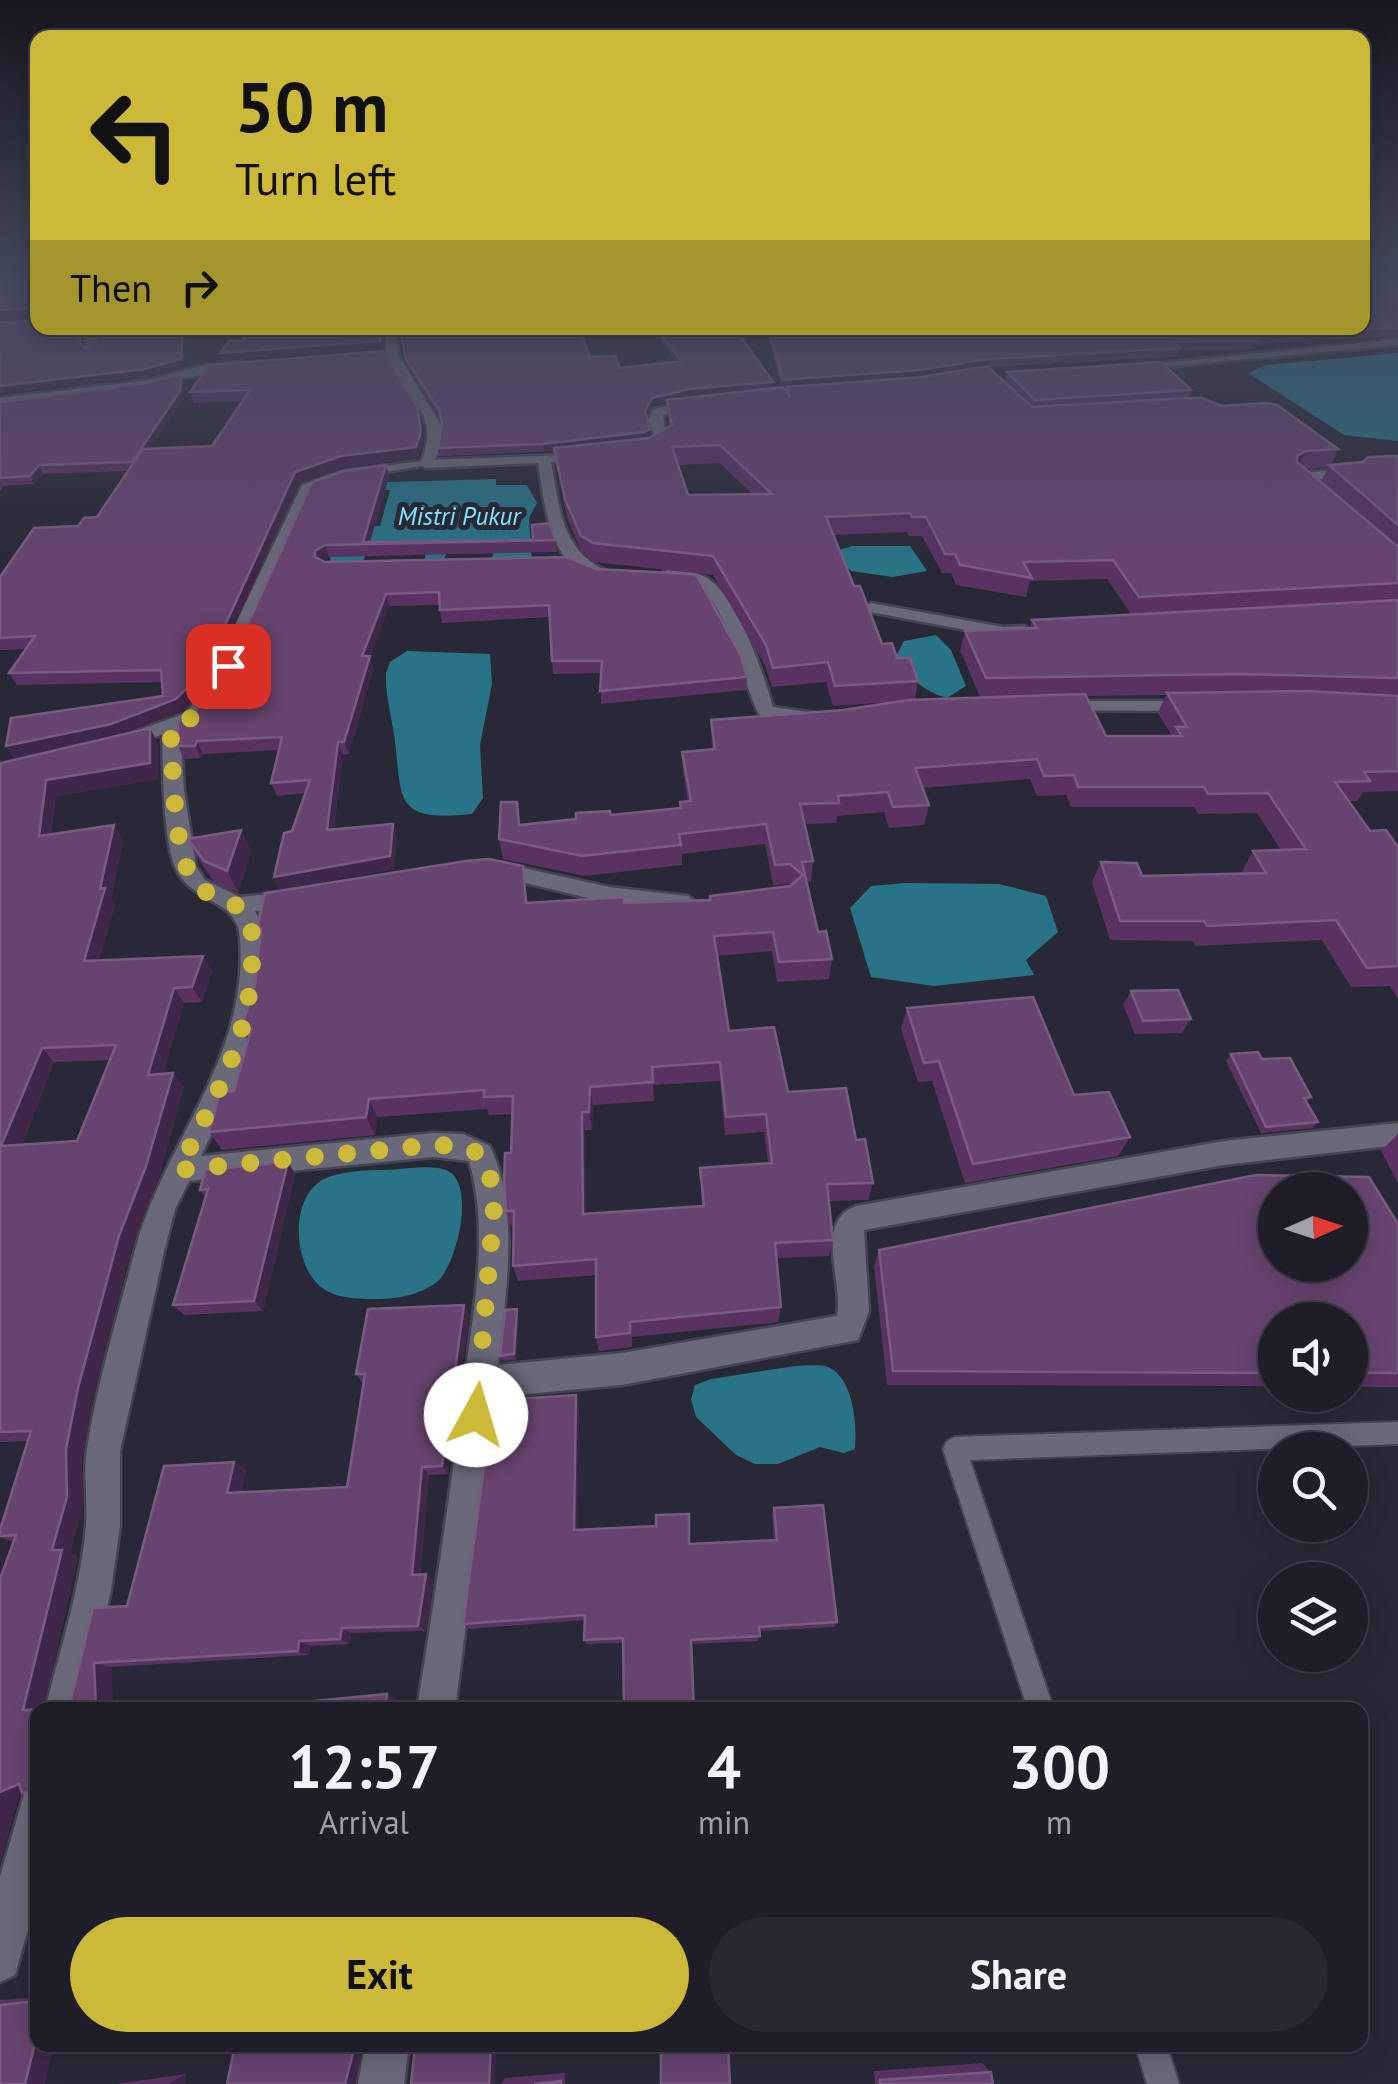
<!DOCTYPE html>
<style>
:root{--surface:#1f1e28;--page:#272730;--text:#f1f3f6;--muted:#a1a2a8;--line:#3c3c45;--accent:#ccb938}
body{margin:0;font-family:"PT Sans",sans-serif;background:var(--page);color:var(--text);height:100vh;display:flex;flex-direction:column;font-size:38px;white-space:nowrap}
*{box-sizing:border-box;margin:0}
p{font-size:32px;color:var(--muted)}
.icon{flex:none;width:55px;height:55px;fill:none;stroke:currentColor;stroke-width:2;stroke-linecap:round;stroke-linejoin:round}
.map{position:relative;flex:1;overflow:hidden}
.sheet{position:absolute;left:30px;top:1702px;width:1338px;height:350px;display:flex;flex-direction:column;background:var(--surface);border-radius:20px;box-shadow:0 5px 25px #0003,0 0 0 2px var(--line)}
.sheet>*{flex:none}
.hud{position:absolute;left:30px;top:30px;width:1340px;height:305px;border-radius:20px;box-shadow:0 5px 25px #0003,0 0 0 2px var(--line);background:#ccb938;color:#111;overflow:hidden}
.needle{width:65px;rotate:87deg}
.controls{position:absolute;left:1258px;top:1172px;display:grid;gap:20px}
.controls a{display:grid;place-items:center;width:110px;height:110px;border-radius:50%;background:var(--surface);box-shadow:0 5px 25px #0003,0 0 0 2px var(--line);font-size:50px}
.pin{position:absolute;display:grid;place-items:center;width:85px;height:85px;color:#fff;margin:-42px;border-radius:20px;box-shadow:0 5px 15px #0006}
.me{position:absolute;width:110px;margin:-55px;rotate:6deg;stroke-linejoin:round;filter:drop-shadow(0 0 8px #0008)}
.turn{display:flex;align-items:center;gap:35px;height:210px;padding:0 40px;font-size:45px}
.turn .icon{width:130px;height:130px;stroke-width:2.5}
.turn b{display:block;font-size:70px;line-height:85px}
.then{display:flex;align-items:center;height:95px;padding:0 40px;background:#0003;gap:20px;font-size:38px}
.eta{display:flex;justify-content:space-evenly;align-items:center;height:170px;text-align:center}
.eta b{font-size:60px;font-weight:700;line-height:70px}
.action{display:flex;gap:20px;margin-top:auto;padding:20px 40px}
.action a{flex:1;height:115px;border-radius:60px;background:var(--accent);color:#111;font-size:40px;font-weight:700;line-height:115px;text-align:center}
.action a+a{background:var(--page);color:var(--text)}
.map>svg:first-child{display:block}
.water{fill:#287385}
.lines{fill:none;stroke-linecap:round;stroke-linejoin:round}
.service-casing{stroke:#454450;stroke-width:4}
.minor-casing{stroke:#454450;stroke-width:5}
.tertiary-casing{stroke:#454450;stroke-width:5}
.service{fill:#696979;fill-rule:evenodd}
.minor{fill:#696979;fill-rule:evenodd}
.tertiary{fill:#696979;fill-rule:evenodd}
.wall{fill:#593262;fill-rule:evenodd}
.shaded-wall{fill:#40274a}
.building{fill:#67446f;stroke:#785b81;stroke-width:2.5;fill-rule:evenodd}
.route{stroke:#ccb938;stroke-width:18;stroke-dasharray:0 32.4}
.labels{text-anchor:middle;stroke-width:10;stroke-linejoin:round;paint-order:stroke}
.far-water-label{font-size:25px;font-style:italic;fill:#81e5ff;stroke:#292836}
</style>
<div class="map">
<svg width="1398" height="2084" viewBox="0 0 1398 2084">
<rect width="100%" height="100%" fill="#292836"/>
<!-- water -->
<path class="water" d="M1398,353V441L1344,435L1248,373L1266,365Z
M496,479V485H527L537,503L529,518L532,559L491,561L494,551H447L444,561H424L426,553H366L363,562H330L332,528L380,526L390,490H350L354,483Z
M852,546H910L927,571L893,577L851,571L832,552Z
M936,635L951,650L966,686L947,698C924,692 907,677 896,656L904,641Z
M407,651L490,654L492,684L480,745L483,798L472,814C390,823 403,797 394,734C391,714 385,694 386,673L390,662Z
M905,883L999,884L1046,896L1058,932L1026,960L1034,975L934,986L871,977L850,908L871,886Z
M384,1170C401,1170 430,1164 446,1170C477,1182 457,1265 437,1282C421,1294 399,1299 379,1299C363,1299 341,1299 327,1291C293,1273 287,1198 324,1179C341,1171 365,1170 384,1170Z
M795,1366C805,1366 818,1364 828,1367C854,1378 857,1425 855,1449L844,1453L820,1447L778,1464H755L736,1455L696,1417L691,1399L695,1385L711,1379Z"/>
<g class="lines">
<defs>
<path id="service" d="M1398,1422V1444L970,1460L1054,1710H1028L943,1449L947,1441L955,1437Z
M1135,2045H1167L1179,2084H1147Z"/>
<path id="minor" d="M89,328H99L97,349L91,352L85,349Z
M1398,339V345L1129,370L1123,367Z
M242,362L246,367C164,382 83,395 0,406V398L149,380L200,366Z
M701,399L705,406L663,415L667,444L635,452V446L655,439L649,420L653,409Z
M566,455V461L551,462C559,505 561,550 605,570V576C551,582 544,500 538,463L426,468L419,464L426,460Z
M1349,469L1356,473L1354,476L1310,480L1320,490L1313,494L1291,477L1298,473Z
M669,570C679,572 692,571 701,575C735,587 764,675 773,707L815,713V721L775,722L759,714C743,684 727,601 695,584C687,580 673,580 663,578V572Z
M871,603L1003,627L1024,626L1032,631L1024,636L1003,637L865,611L863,608Z
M1057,701H1192L1201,706L1192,711L1051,710V702Z
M171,722L180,728L184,790L196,866L205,880L240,897L295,891L306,899L295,907L255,911C275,947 260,1026 246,1064C234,1096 215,1126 201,1156L433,1133L463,1134L490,1146C521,1211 505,1296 498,1365L622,1353L837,1316C844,1282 813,1222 856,1206L1224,1141L1398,1123V1145L1224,1165L864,1230L869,1311L858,1340L622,1385L495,1397L455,1710H417C434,1601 451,1492 464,1383C473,1312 490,1231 469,1161L433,1157L189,1181L175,1209L164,1252L120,1451V1526L111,1590L83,1710H45C60,1650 81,1587 86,1525C88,1500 83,1474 87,1449C97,1383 118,1315 135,1250C164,1142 249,1058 240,938C238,899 194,904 177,871C162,843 163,762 162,728Z
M492,861L609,887L688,896L699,904L688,912L609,903L484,873L481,868Z
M38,1788V1894L15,1975L0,1982V1877L24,1794Z
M365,2045H409L404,2084H358Z"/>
<path id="tertiary" d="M386,328H396L398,354L441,425L442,443L433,464L346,479L313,491L224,687L200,721L130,746H116V738L186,713L206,686L302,485L344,471L421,461C444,408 397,396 386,352C385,345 386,335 386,328Z"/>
</defs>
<!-- service casing -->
<use href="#service" class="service-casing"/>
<!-- minor casing -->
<use href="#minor" class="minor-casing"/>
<!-- tertiary casing -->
<use href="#tertiary" class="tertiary-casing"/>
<!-- service -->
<use href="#service" class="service"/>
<!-- minor -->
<use href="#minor" class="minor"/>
<!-- tertiary -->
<use href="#tertiary" class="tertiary"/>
</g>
<!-- wall -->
<path class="wall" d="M1398,279V336L1255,344L1253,349L1178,351L1176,357L988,367L1020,396L1005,381L1007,372L1191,390L1189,398L1222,406L1338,449L1331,465L1363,462L1398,456V791L1363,792L1357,801H1349L1370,831L1398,847V999L1390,986L1351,987L1322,940L1195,946L1193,941L1110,940L1092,882L1101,862L1142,876L1243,873L1242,871L1253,851L1281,850L1257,813L1198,814L1194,807H1071L1066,795L1037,796L1030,779L922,788L929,805L924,825L889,828L884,812L837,816L836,823L805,824L813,861L811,881L807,882L818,932L832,959L829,979L777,982L772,951L717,956L729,1031L788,1092L856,1140L873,1183L868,1200L829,1201L833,1240L829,1256L777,1258L781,1307L778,1322L632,1337V1347L599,1351L596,1337V1275L518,1281L513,1266L514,1228H512L506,1211L513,1114L489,1115L487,1109L377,1117L375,1135L222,1150L209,1132L234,1091L248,1041L241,1029L523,866L528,903H624L710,900L790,886L788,884L773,885L765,844L682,854V865L584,876L503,859L499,839L521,825L680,808V802L688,801L683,772L682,752L712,749L711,720L843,710L890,702L833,706L826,682L772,687L765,665L713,575L594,562L583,555L567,518L554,451L439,456L438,448L442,425L440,417L407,367L399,328L590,357L620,368L676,362L651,328H735L772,389L782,388L765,328H1362ZM667,402L669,427L650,437L647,416L652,405ZM720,463L752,494L688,495L678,465ZM1328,467L1321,482L1305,469ZM907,532L909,536H922L942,573H951L956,585L1026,597L1030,581L1107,579L1131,614L1032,620L1030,628L965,631L960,650L980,697L915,700L918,681L882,644L854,586L833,535ZM1166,695L1158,713L1172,736H1106L1086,696ZM720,1081L725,1135L764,1132L768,1163L700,1168L702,1207L586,1214L585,1130H592L593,1105L654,1101L653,1085Z
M210,365L419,416L423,442L418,458L344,467L299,483L227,642L196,697L182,711L118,736L14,758L6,746L163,696L162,682L17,685L9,673L26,649L0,650V577L78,526L97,517L128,471L43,474L34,484L3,486L0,492V402L183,381V399L150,448L212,446L243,401L194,403L190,392Z
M386,465L389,477L370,542L556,540L557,552L329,557L322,561L325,562L567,557L747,677L746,690L601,704V673L553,674L550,617L442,623L439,605L389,606L370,657L373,669L349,754L343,755L334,829L397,837L394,869L280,889L274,877L292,831L305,793L277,796L271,783L279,750L203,754L201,758L184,759L178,746L195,712Z
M150,728L158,744V779L56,796L51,834L114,825L123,841L111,899L115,904L99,960L203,956L212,971L202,1002L184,1003L163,1074L184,1087L158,1179L131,1249L93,1398L82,1458L83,1505L70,1553L78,1556L43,1709L69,1708L127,1606L234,1462L246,1470L241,1492L347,1487L363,1384L356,1374L464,1305L469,1316L448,1474L429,1475L420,1575L426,1574L433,1581L426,1631L351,1633L350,1644L310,1646L309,1655L111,1667L113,1708L170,1710H38V1793H20L13,1542L0,1537V1530L28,1441L0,1442V767ZM110,1060L77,1141L22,1145L54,1062Z
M241,830L251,852L238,892L215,883L199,860L188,839Z
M1131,991L1191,1019L1182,1033L1135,1034L1123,1005Z
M907,1008L1074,1095L1130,1137L1118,1156L965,1183L932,1081L918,1082L901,1029Z
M1231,1054L1262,1059L1311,1097L1307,1102L1318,1122L1313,1128L1261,1133L1226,1061Z
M1398,1134V1183L1381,1151Z
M288,1162L295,1174L263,1311L184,1315L173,1305L205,1197L200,1190Z
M1398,1224V1387H1350V1320H1275V1386L887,1385L874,1266L879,1250Z
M519,1315L516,1360L502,1361L500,1356Z
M576,1395L579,1404L577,1530L689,1544L774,1540L772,1515L774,1508L837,1622L834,1627L760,1631L758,1641L691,1644L623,1643L587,1644L584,1640L585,1620L469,1629L463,1624L521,1399Z
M38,1997V2045L0,2084V2000Z
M982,2063L991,2072L993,2084H875L874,2071Z
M565,2073V2084H501L505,2078Z
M186,2074L184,2084H116Z"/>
<!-- shaded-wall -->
<path class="shaded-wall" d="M37,307L38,314L0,317V310Z
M82,328H86L82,351L79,343Z
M383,328L382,348L223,360L220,353Z
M183,331L185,339L184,366L148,376L0,394V386Z
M989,359L988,367L919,378L782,389L783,380Z
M181,374L183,381V399L135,471L132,462Z
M773,382L772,390L689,396L652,405L645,419V411L652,398L689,389Z
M417,406L423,442L418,458L344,467L299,483L227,642L196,697L182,711L118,736L14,758L6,746L176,699L295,472Z
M650,429V437L644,440L544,452L543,444Z
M1306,451L1298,469L1289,474L1297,456Z
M39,465L43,474L34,484L30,476Z
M386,465L389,477L369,544L363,542Z
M325,545L329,557L319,563L315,557V551Z
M386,594L389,606L370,657L373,669L349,754L344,742L362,656Z
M150,728L158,744V779L56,796L49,851L39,836L46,780Z
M197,741L203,754L201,758L195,746Z
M338,742L343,755L332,843L327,830Z
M393,824L397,837L394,869L280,889L274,877Z
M114,825L123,841L111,899L115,904L95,976L84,961Z
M241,830L251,852L238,892L227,871Z
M203,956L212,971L202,1002L192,987Z
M174,988L184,1003L159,1089L148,1075Z
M42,1048L54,1062L16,1160L1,1146Z
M173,1073L184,1087L158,1179L131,1249L93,1398L82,1458L83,1505L70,1553L78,1556L43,1710H23L52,1550L66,1449L78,1388L119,1236Z
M590,1087L593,1105L592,1130L589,1112Z
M369,1099L377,1117L375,1135L366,1117Z
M582,1112L585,1130L586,1231L583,1214Z
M288,1162L295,1174L263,1311L254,1301Z
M464,1305L469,1316L448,1474L442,1466Z
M517,1309L519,1315L516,1360L514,1354Z
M576,1395L579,1404L577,1537L574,1530Z
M234,1462L246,1470L239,1501L227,1493Z
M422,1467L429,1475L419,1581L412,1575Z
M426,1574L433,1581L426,1631L418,1626Z
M342,1628L351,1633L350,1644L340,1639Z
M299,1641L310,1646L309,1655L298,1651Z
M94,1663L111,1667L113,1710L96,1709Z
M387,1694L396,1697L395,1710H385Z
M19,1784L38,1785L20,1793L0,1864V1792Z
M38,2031V2045H54L45,2084H25Z
M355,2045H364L355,2084H345Z
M491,2045H497L495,2080L493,2084H489Z
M186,2074L184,2084H169V2083Z"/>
<!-- building -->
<path class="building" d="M0,279H38V328H82L79,343L86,348L96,345L98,328H166L165,333L183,331L181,359L145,369L0,386V323L35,320L37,307L0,310Z
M1362,279H1398V328L1251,336L1256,341L1173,342L1179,348L989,359L920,370L783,380L768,328H1362Z
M248,328H381L380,341L220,353L229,341H243Z
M399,328H579L590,357L615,356L620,368L681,361L656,328H735L773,382L689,389L652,398L645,411L650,429L644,432L543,444L438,448L442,424L439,410L406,359Z
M383,351L417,406L421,432L416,447L341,456L295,472L223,630L190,685L176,699L111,724L6,746L11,718L163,696L161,670L9,673L35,636L0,638V577L34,528L78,526L84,518L97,517L143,449L212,446L250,390L190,392L210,365Z
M1161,362L1191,390L1035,400L1007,372Z
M987,366L1032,407L1189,398H1202L1222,406L1267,403L1277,405L1338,449L1306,451L1297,456V462L1398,547V583L1139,597L1113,560L1023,562L1032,578L960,565L955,554H945L926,517H912L910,513L826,517L854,586H860L882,644L892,643L897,658H910L918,681L835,686L828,662L773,668L766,645L713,556L593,543L581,536L565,499L554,448L649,438L672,425L667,400L783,387L790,397L787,387L922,377ZM720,445L772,494L688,495L672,447Z
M181,374L180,391L132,462L39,465L30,476L0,478V402L148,383Z
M1398,456V525L1329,465L1363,462L1368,457Z
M386,465L363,542L533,540L532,525L549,523L556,540L325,545L315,551V557L325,562L567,557L596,569L692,574L697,576L741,656L747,677L600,691L602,661H552L549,605L440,610L439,592L386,594L362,656H370L344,742H338L327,830L393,824L390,856L274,877L284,833L292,831L310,780L271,783L282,737L197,741L195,746H178V721L195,712L226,672L312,482L344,471Z
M1398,600V678L1238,674L986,678L965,631L1037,628L1032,620Z
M1307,691L1398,696V771L1364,772L1370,781L1335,782L1370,831L1386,830L1398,847V966L1367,968L1336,920L1207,926L1204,921H1120L1101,862L1137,863L1142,876L1266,873L1253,851L1306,849L1268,793L1208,794L1204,787H1078L1074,775L1044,776L1037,759L915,768L929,805L893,807L888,792L838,796L839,803L800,804L813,861L802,862L818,932L826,931L832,959L779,962L773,932L714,936L729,1031L774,1027L788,1092L846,1088L856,1140L865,1139L873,1183L827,1184L833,1240L775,1243L781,1307L630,1322V1333L596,1337V1259L513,1266L514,1211H506L504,1182L505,1153H511L513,1096L484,1097V1090L369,1099L366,1117L209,1132L220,1092L234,1091L251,1029H241L255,985L261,929L258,923L265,893L466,861L489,859L523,866L526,903L624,897V903L710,900V896L790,886L803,875L790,864L775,865L766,824L679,834L681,845L582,856L499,839L501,802H517L519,825L576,819V813L610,811L611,815L681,808L680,802L691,801L682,752L715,749L711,720L843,710L908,700L1085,694L1106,736H1182L1176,727H1187L1167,693ZM720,1062L726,1117L766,1114L772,1163L700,1168L704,1206L583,1214L582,1112H589L590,1087L653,1082L652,1067Z
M150,728V763L46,780L39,836L114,825L100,889L105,888L84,961L203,956L192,987L174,988L148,1075L173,1073L146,1166L119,1236L78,1388L66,1449L67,1497L52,1550H62L23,1710L69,1708L93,1608L127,1606L164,1466L234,1462L227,1493L347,1487L365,1374H356L368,1309L464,1305L442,1466L422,1467L412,1575L426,1574L418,1626L342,1628L340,1639L299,1641L298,1651L94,1663L96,1709L155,1706L154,1710H38V1792L22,1793L19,1784L0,1792V1579L16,1535L0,1536V1530L31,1431L0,1432V767L1,763ZM116,1045L77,1141L1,1146L42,1048Z
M241,830L227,871L204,861L188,839Z
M1178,990L1191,1019L1143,1021L1131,991Z
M1033,997L1074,1095L1109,1092L1130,1137L973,1164L939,1061L924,1063L907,1008Z
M1258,1052L1262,1059L1290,1058L1311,1097L1304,1098L1318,1122L1266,1127L1231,1054Z
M288,1162L254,1301L173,1305L208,1189L200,1190L205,1170Z
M1256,1175L1369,1177L1398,1224V1373H1350V1320H1275V1373L893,1371L879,1250ZM1275,1190H1350V1265H1275Z
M517,1309L514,1354L500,1356L505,1310Z
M517,1389L516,1399L576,1395L574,1530L656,1526V1515L689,1514V1544L777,1540L774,1508L823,1505L837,1622L759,1627L760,1636L691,1640L694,1710H624L623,1638L584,1640L585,1615L463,1624L494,1391Z
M387,1694L385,1710H235L236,1703L275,1702L274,1705Z
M38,2001V2031L25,2084H0V2005Z
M235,2045H355L345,2084H227Z
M415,2045H491L489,2084H411Z
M661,2045H728L730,2084H661Z
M991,2072L993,2084H880V2080Z
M561,2081V2084H534Z"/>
<!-- sky -->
<linearGradient id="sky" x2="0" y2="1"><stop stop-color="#17161e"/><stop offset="0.49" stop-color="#43485d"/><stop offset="1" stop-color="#43485d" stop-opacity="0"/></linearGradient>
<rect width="1398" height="571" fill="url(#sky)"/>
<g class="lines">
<!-- route -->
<path class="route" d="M228,666L193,717L171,728V743C174,778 173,859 197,885C211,900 237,898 247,917C254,931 253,948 252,963C249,1044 213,1099 179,1170L433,1145L462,1146L480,1154L490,1176L494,1208L476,1415"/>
</g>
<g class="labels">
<!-- far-water labels -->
<g class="far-water-label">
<text x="459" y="525">Mistri Pukur</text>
</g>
</g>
</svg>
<div class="controls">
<a><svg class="needle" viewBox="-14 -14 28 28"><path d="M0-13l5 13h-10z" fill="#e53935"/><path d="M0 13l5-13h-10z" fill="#a1a2a8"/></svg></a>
<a><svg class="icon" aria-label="sound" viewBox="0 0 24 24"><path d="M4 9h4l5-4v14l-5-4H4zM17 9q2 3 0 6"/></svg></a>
<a><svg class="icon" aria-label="search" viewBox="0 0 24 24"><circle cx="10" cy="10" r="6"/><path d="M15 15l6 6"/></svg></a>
<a><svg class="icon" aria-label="layers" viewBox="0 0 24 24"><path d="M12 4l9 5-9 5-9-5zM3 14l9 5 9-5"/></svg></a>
</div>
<div class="pin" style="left:228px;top:666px;background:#d93025"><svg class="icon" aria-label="arrive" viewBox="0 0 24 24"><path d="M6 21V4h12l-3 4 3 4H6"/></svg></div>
<svg class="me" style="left:476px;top:1415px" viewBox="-20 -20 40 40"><circle r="19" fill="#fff"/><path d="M0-13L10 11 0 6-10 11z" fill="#ccb938"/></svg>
<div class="hud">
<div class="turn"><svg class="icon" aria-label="left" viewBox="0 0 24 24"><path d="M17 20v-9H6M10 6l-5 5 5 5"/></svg><div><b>50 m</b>Turn left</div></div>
<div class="then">Then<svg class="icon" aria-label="right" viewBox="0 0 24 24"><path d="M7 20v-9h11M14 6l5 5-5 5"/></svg></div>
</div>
<section class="sheet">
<div class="eta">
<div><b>12:57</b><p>Arrival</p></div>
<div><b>4</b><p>min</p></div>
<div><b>300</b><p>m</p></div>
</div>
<div class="action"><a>Exit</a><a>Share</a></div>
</section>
</div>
